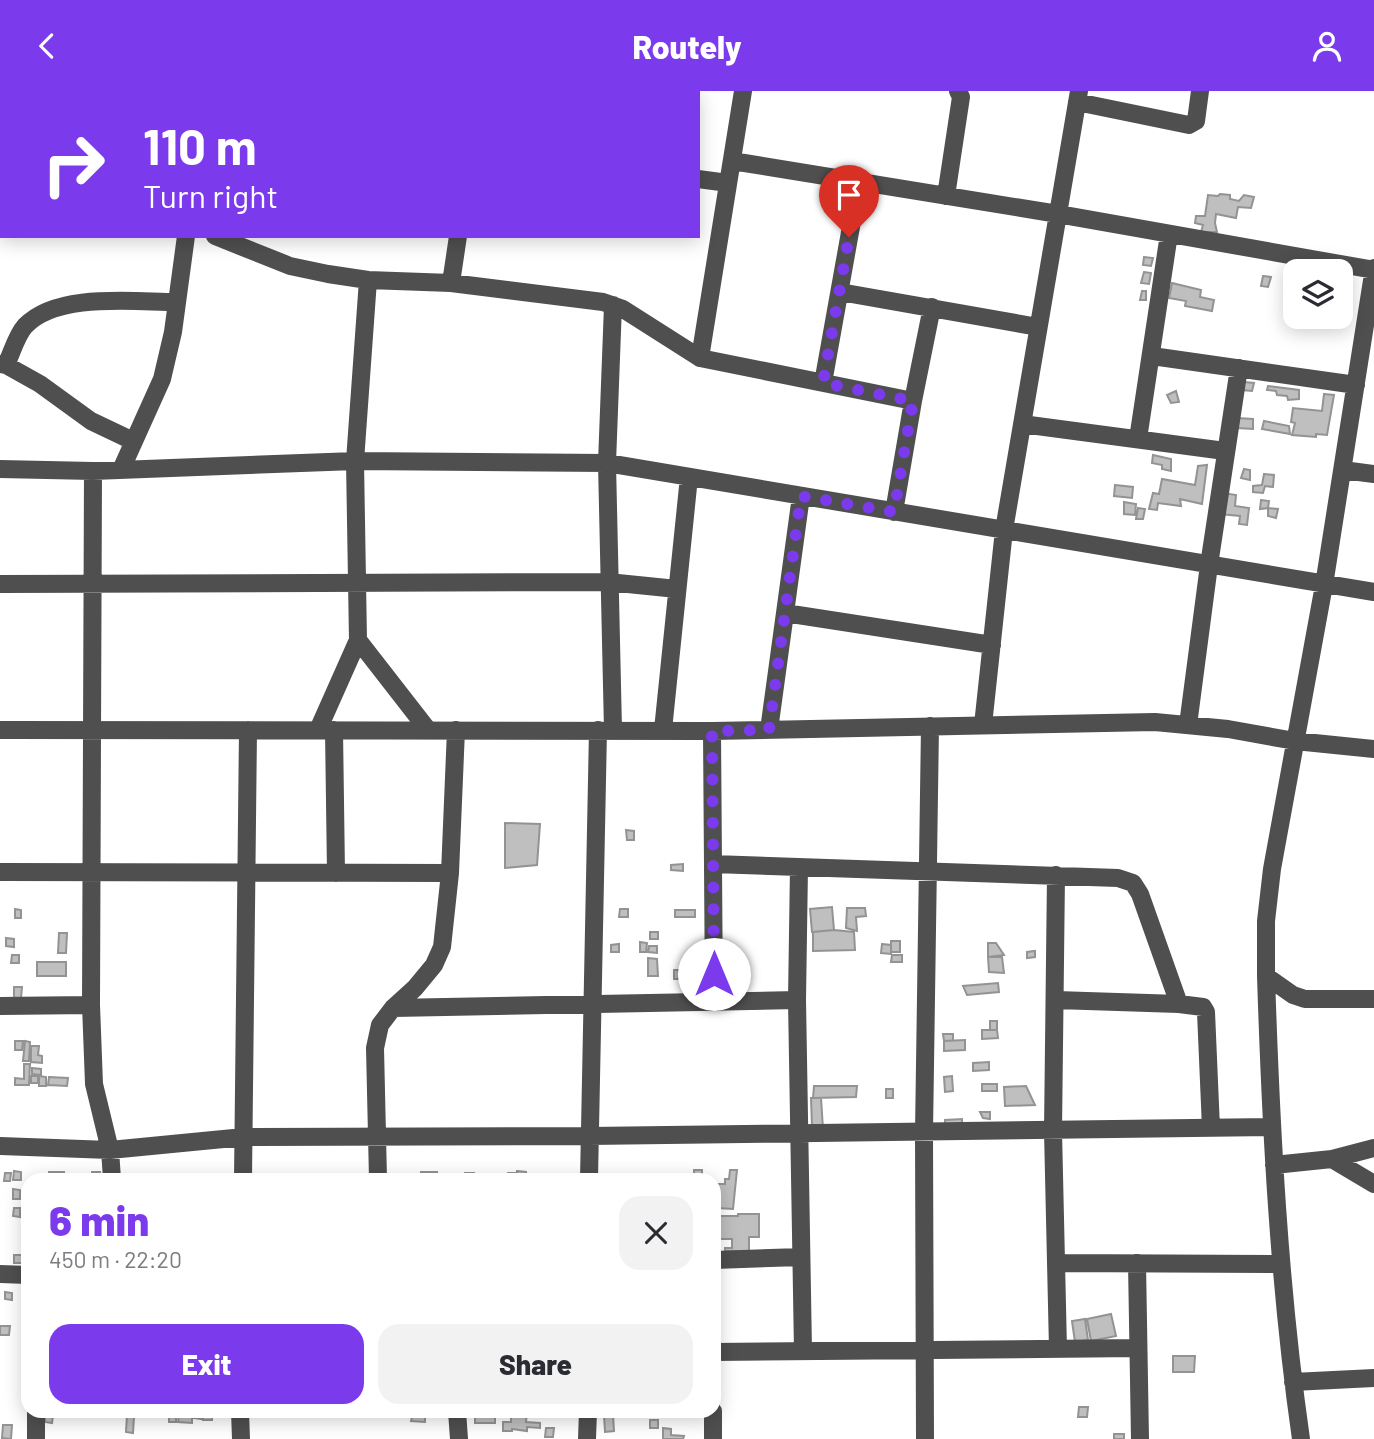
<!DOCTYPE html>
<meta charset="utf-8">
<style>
:root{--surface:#fff;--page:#f2f2f3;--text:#2b2b33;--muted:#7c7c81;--accent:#7c3aed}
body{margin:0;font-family:Barlow,sans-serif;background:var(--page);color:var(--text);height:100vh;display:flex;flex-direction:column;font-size:26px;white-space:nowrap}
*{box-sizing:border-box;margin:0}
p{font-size:23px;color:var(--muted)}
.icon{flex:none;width:38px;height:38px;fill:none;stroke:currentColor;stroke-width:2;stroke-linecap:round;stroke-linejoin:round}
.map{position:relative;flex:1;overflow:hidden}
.details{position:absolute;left:21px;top:1082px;width:700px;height:245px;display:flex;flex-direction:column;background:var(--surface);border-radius:21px;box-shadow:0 4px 18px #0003}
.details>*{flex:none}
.guide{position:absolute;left:0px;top:0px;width:700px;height:147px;box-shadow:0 4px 18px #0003;background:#7c3aed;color:#fff;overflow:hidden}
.buttons{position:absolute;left:1283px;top:168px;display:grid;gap:14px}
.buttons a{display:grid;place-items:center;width:70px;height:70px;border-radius:14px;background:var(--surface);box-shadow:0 4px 18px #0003;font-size:35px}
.pin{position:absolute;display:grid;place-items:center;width:60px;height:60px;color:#fff;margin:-72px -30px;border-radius:50% 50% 50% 0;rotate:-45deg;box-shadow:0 0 7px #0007}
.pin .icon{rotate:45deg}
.me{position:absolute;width:77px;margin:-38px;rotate:0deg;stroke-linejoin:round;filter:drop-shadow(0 0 5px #0008)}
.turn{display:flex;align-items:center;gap:24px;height:147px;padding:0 28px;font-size:32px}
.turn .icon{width:91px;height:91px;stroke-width:2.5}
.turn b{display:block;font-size:49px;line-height:60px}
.round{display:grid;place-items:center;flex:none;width:74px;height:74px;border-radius:21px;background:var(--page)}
.summary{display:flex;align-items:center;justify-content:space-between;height:119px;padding:0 28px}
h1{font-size:42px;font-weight:800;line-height:52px;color:var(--accent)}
.primary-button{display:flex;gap:14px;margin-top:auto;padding:14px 28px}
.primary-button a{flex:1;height:80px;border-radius:21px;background:var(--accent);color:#fff;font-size:28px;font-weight:800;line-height:80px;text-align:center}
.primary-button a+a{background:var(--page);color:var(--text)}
header{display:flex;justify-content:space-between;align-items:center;height:91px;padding:0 28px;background:var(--accent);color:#fff;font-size:32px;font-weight:800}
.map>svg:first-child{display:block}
.building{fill:#bfbfbf;stroke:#939393;stroke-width:2}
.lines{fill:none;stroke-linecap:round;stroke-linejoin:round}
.minor{stroke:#4f4f4f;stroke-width:18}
.route{stroke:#7c3aed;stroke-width:12;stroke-dasharray:0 21.6}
</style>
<header><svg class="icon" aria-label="back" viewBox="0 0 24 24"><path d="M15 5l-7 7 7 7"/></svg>Routely<svg class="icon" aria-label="person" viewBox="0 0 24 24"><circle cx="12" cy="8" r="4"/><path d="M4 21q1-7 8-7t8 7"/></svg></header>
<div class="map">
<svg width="1374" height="1348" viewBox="0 0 1374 1348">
<rect width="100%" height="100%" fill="#fff"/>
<!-- building -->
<path class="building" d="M1220,103L1230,104V108L1239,110L1244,104L1254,106L1251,117L1238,116L1236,127L1216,123L1215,132L1217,141H1201L1203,134L1195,132L1196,125H1205L1208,104L1218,105Z
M1144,166L1153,167L1151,175L1143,174Z
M1144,181L1151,182L1149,193L1141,192Z
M1263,185L1271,186L1268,196L1261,195Z
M1172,192L1201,199L1200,206L1214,209L1212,220L1185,215L1186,210L1169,207Z
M1142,200H1146V209H1140Z
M1244,291L1254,292L1252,300L1242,299Z
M1268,295L1299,299V308L1288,309L1287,305L1277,304L1276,300L1267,299Z
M1176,300L1179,311L1171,312L1167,304Z
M1324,303L1334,304L1327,344L1316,343V346L1292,344L1295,332L1291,331L1293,317L1322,320Z
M1237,327L1253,328V338L1237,337Z
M1264,330L1289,335L1290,343L1262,338Z
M1153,364L1171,368V380L1162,378V374L1152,372Z
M1207,374L1202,413L1180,408L1181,415L1158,412L1157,419L1149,418L1153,402L1159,403L1162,388L1195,394L1198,375Z
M1244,378L1250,379V389L1241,387Z
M1264,383L1274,384L1273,396L1265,395L1263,402L1253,401V395L1262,394Z
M1115,394L1133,396L1132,407L1114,405Z
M1223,402L1236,404L1235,415L1249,417L1247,434L1239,433L1240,425L1220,423Z
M1261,409L1269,410L1268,417L1260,418Z
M1124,411L1136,413L1135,424L1124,423Z
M1138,417L1145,418L1143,428H1136Z
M1268,417L1278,418L1276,427L1268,425Z
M505,732L540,733L537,774L505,777Z
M626,739L634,740V749H627Z
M683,773V780L671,779V774Z
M832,816L834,839L812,841L810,818Z
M847,817H865L866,825L856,826L857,840L846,837Z
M15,818L21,819V827H15Z
M620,818H628V826H619Z
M675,819H695V826H675Z
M834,839L854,841L855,859L813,860V841Z
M650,841H658V848H650Z
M59,842H67L66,862H58Z
M6,847L14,848V856L6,855Z
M891,850H900V861H891Z
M640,851L647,852L646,861H640Z
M988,852H996L1004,864L988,866Z
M619,853V861H611V854Z
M882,853L891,854V863L881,862Z
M649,855H657V862L648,861Z
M1035,860V866L1027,867V861Z
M12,864H19V872H11Z
M892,864H902V871H891Z
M988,866H1002L1004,882L989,881Z
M648,867L657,868L658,885H648Z
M37,871H66V885H37Z
M674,879H686V888H674Z
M998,892L999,901L967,904L963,895Z
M14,896H22L21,907H14Z
M990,930H997V939H990Z
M982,939H997L998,947L982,948Z
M943,943H953V950H944Z
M965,949V959L944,960V950Z
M15,950H23L22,959H15Z
M25,950L30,951L29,970H23Z
M31,955H39L38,964L42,965V972L31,971Z
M989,971V979L973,980V972Z
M24,973H30L29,994H15V987L24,988Z
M32,977L41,978V984L32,983Z
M31,985H38V992H31Z
M39,985L46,986V995H39Z
M952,985L953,1000L945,1001L944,986Z
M49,986L68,987L67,995L48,994Z
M982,993H997V1000H982Z
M814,995H857L856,1006L813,1007Z
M1026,995L1035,1014L1005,1015L1004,996Z
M886,998H893V1007H886Z
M811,1007H821L823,1038L812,1036Z
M980,1021H990V1028L983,1027Z
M962,1028V1037H945V1029Z
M694,1079H702V1088H694Z
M730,1079H737L733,1118L717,1117V1093H725V1088H729Z
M14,1080L21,1081V1089H13Z
M517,1080L526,1081V1088H508V1082H517Z
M49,1081H64V1088H49Z
M92,1081H100L99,1088H92Z
M421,1081H437V1088H421Z
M5,1082H11L10,1090H4Z
M465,1082H474L473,1088H465Z
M13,1098L20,1099V1108H13Z
M14,1117H20V1126L13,1125Z
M738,1123H759V1146H749V1160H725V1157H732V1148H717V1155H714V1125H738Z
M14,1164H22V1172H14Z
M5,1201L12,1202V1209L5,1208Z
M1111,1223L1116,1245L1091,1250L1087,1228Z
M1085,1228L1088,1249L1075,1251L1072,1230Z
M0,1235H10L9,1244H0Z
M1173,1265H1195L1194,1281H1173Z
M1079,1316H1088L1087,1326H1078Z
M195,1320H202L201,1328L194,1327Z
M203,1320H212V1329H203Z
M403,1320H444V1325L425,1324V1331L411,1330L412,1326L403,1325Z
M629,1320H640L639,1326H628Z
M169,1322L176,1323V1331H169Z
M527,1322L526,1331L540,1332V1337L527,1336V1340L512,1338V1340H503V1331H511V1324Z
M45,1324H53L52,1332L45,1331Z
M127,1324L134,1325L133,1342L126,1341Z
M179,1324H192V1332L178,1331Z
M475,1324H495V1332H475Z
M604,1324H613L614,1340L605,1341Z
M650,1329H658V1337H650Z
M3,1334H12L11,1348L2,1347Z
M546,1337H554L553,1346H545Z
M663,1337L671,1338V1344L684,1345L683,1348H663Z
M1114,1343H1124V1348H1114Z"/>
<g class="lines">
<!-- minor -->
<path class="minor" d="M207,2L208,0
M478,2V0
M1077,11L1189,34L1196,30L1200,0
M732,70L1058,123L1374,179
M698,88L728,92
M946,105L961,6L958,0
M0,107H2
M215,145L290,175L328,183L368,189L451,192L603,211L623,218L700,267L913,310
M1374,177L1324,494L1272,778L1266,830V885L1293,904L1305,908H1374
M451,192L458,145
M840,201L1038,236
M613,214L607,372L613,639
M1152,265L1356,294
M700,267L743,0
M0,273L6,274L40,293L91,330L133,350
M6,274C12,262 16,245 25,235C57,201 134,211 177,211
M823,292L859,91
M1022,333L1225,360
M1138,348L1169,143
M0,378L93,380L355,370L607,372L1374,501
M121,379L162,288L173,241L186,145
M1343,379L1374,383
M93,380L91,914L94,993L110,1059L112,1088
M894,421L913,310L932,216
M0,493L608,491L677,498
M785,522L992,554
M358,549L428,639
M983,634L1004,439L1079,0
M1188,634L1209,474L1239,277
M0,639L712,640L1155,631L1228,638L1295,650L1374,658
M318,639L358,549L355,370L368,189
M334,639L336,782
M663,639L689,386
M769,639L801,405
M712,640L714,910
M713,773L1118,787L1133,792L1140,803L1179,913
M799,776L797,909L803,1260
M0,781L450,782
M1056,784L1053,1040L1058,1258
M1266,885C1271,1040 1279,1195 1301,1348
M1056,909L1179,913L1203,916L1206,921L1211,1037
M0,915L91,914
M393,917L797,909
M0,1055L110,1059L244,1046L589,1045L1271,1036
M1332,1068L1374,1093
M1274,1074L1332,1068L1374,1057
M243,1088L248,639
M378,1088L375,957L380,934L393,917L415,897L434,874L442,856L450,782L456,639
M589,1088L598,639
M714,1169L801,1166
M1056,1172L1281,1173
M1137,1172L1140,1348
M0,1183L28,1184
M714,1261L1138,1257
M1293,1291L1374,1287
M36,1320V1348
M240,1320L241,1348
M457,1320L459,1348
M713,1320V1348
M587,1348L588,1320
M925,1348L924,1042L930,635"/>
</g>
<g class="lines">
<!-- route -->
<path class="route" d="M714,883L712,640L769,639L801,405L894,421L913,310L823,292L849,146"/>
</g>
</svg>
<div class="buttons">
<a><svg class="icon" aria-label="layers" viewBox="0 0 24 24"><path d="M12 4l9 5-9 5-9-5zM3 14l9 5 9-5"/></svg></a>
</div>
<div class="pin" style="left:849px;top:146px;background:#d93025"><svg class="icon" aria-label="arrive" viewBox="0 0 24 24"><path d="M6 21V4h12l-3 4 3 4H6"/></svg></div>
<svg class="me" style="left:714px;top:883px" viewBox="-20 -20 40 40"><circle r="19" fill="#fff"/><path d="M0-13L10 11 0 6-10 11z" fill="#7c3aed"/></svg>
<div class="guide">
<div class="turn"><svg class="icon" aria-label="right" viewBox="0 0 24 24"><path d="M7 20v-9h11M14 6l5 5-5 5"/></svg><div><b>110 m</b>Turn right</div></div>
</div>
<section class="details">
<div class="summary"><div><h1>6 min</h1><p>450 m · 22:20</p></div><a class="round"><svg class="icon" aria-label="close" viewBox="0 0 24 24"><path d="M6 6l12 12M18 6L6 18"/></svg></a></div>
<div class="primary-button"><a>Exit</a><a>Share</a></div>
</section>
</div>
